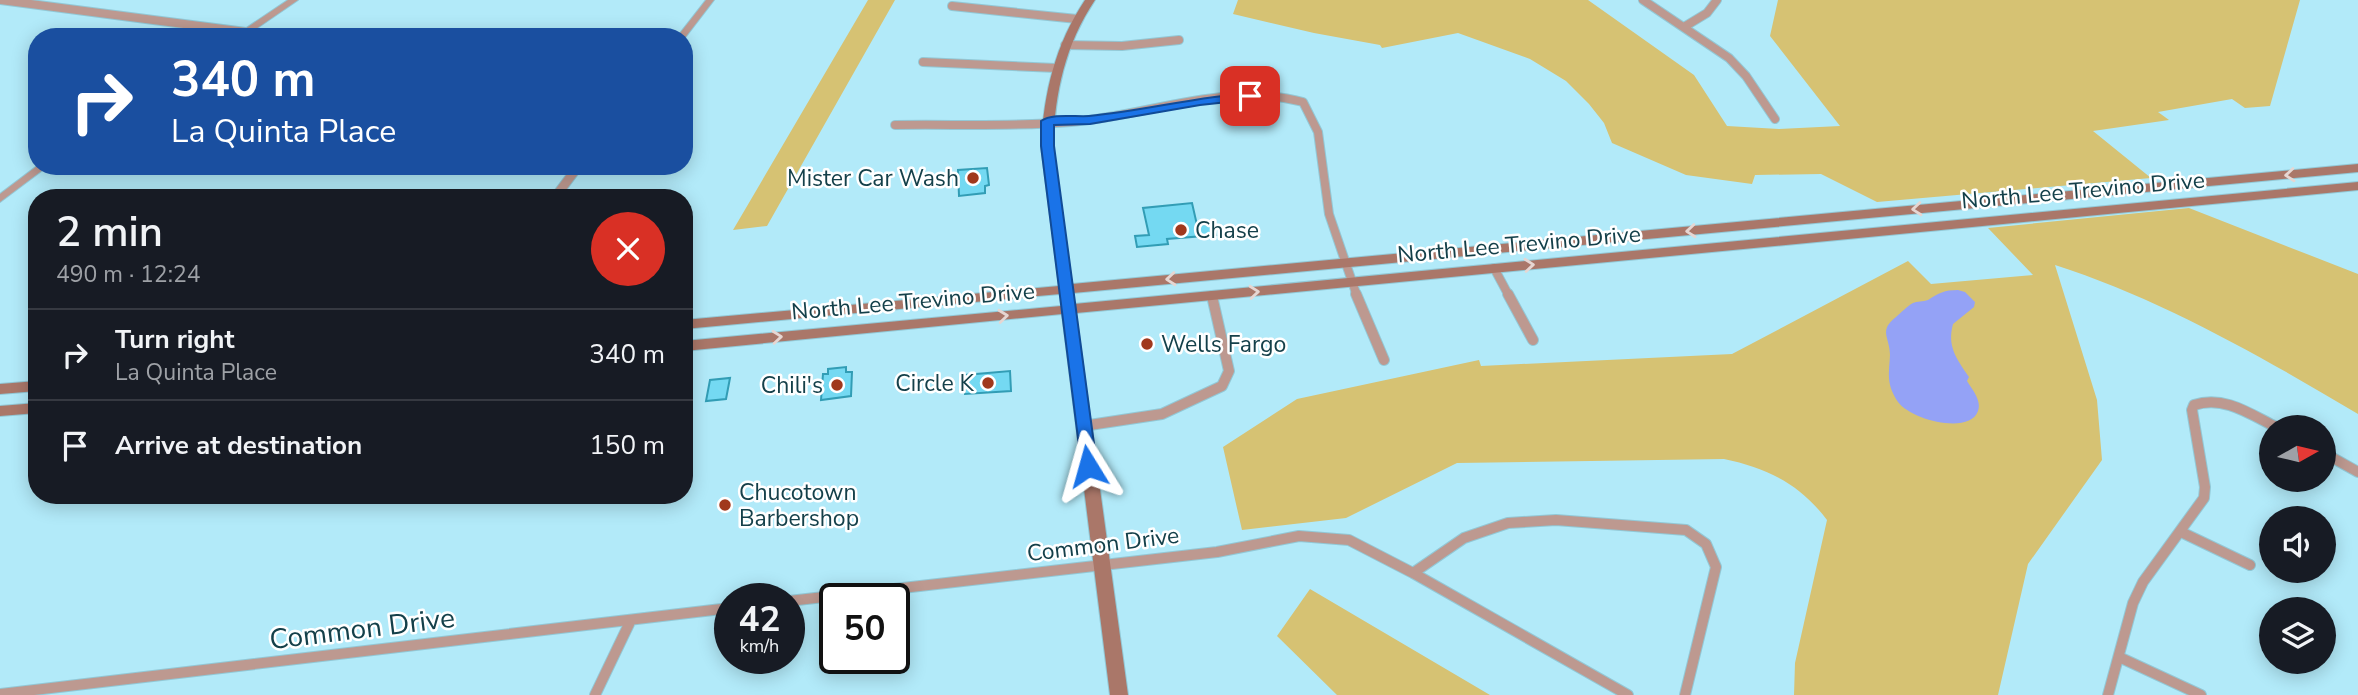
<!DOCTYPE html>
<meta charset="utf-8">
<style>
:root{--surface:#171b24;--page:#242831;--text:#f1f3f6;--muted:#9ea1a6;--line:#363941}
body{margin:0;font-family:"Nunito Sans",sans-serif;background:var(--page);color:var(--text);height:100vh;display:flex;flex-direction:column;font-size:26px;white-space:nowrap}
*{box-sizing:border-box;margin:0}
p{font-size:23px;color:var(--muted)}
.icon{flex:none;width:38px;height:38px;fill:none;stroke:currentColor;stroke-width:2;stroke-linecap:round;stroke-linejoin:round}
.map{position:relative;flex:1;overflow:hidden}
.drawer{position:absolute;left:28px;top:189px;width:665px;height:315px;display:flex;flex-direction:column;background:var(--surface);border-radius:28px;box-shadow:0 4px 18px #0003}
.drawer>*{flex:none}
.banner{position:absolute;left:28px;top:28px;width:665px;height:147px;border-radius:28px;box-shadow:0 4px 18px #0003;background:#1a4fa0;color:#fff;overflow:hidden}
.needle{width:46px;rotate:82deg}
.buttons{position:absolute;left:2259px;top:415px;display:grid;gap:14px}
.buttons a{display:grid;place-items:center;width:77px;height:77px;border-radius:50%;background:var(--surface);box-shadow:0 4px 18px #0003;font-size:35px}
.speed{position:absolute;left:714px;top:583px;display:flex;gap:14px;font-size:35px;font-weight:700;text-align:center}
.speed>*{display:grid;place-content:center;width:91px;height:91px;border-radius:50%;background:var(--surface);box-shadow:0 4px 18px #0003;line-height:1}
.speed small{font-size:18px;font-weight:400}
.speed .limit{border:4px solid #111;border-radius:10px;background:#fff;color:#111}
.pin{position:absolute;display:grid;place-items:center;width:60px;height:60px;color:#fff;margin:-30px;border-radius:14px;box-shadow:0 4px 10px #0006}
.me{position:absolute;width:77px;margin:-38px;rotate:352deg;stroke-linejoin:round;filter:drop-shadow(0 0 5px #0008)}
.turn{display:flex;align-items:center;gap:24px;height:147px;padding:0 28px;font-size:32px}
.turn .icon{width:91px;height:91px;stroke-width:2.5}
.turn b{display:block;font-size:49px;line-height:60px}
.round{display:grid;place-items:center;flex:none;width:74px;height:74px;border-radius:37px;background:var(--page)}
.head{display:flex;align-items:center;justify-content:space-between;height:119px;padding:0 28px}
h1{font-size:42px;font-weight:600;line-height:52px}
ul{padding:0;list-style:none}
li{display:flex;align-items:center;gap:21px;height:91px;padding:0 28px;border-top:2px solid var(--line)}
li div{flex:1}
li b{display:block;font-size:26px}
li em{font-style:normal}
.map>svg:first-child{display:block}
.green{fill:#d6c273}
.water{fill:#94a2f6}
.building{fill:#74d9f2;stroke:#329db5;stroke-width:2}
.lines{fill:none;stroke-linecap:round;stroke-linejoin:round}
.minor-far1-casing{stroke:#92c8d6;stroke-width:10}
.minor-casing{stroke:#92c8d6;stroke-width:12}
.tertiary-casing{stroke:#92c8d6;stroke-width:2}
.secondary-casing{stroke:#92c8d6;stroke-width:2}
.minor-far1{stroke:#bd9990;stroke-width:8}
.minor{stroke:#bd9990;stroke-width:10}
.tertiary{fill:#bd9990;fill-rule:evenodd}
.secondary{fill:#aa7769;fill-rule:evenodd}
.oneway{stroke:#e6d6d2}
.route{fill:#1a73e8;stroke:#114b97;stroke-width:2}
.poi-dot{fill:#a0381c;stroke:#fff;stroke-width:2.5}
.labels{text-anchor:middle;stroke-width:5;stroke-linejoin:round;paint-order:stroke}
.poi-label{font-size:23px;fill:#14404a;stroke:#fff;text-anchor:end}
.street-label{font-size:23px;fill:#14404a;stroke:#fff}
.near-street-label{font-size:28px;fill:#14404a;stroke:#fff}
</style>
<div class="map">
<svg width="2358" height="695" viewBox="0 0 2358 695">
<rect width="100%" height="100%" fill="#b2eaf9"/>
<!-- green -->
<path class="green" d="M868,0H895L767,226L733,230Z
M1238,0H1588L1694,75L1727,126L1779,129L1840,126L1770,36L1778,0H2300L2270,106L2245,108L2232,99L2158,112L2169,120L2093,131L2151,178L1877,202L1821,174L1755,175L1752,184L1686,175L1612,143L1604,123L1589,104L1566,81L1530,59L1458,33L1382,48L1380,45L1314,33L1233,14Z
M2189,208L2358,274V414C2262,357 2161,299 2055,265L2097,400L2102,460L2028,564L1998,695H1794L1795,663L1827,520C1800,484 1767,468 1724,459L1457,463L1346,518L1242,530L1223,447L1297,399L1479,360L1481,366L1732,354L1908,261L1931,284L2033,275L1988,228Z
M1310,589L1490,695H1337L1277,636Z"/>
<!-- water -->
<path class="water" d="M1958,290L1965,292L1975,302L1974,307L1953,324C1947,346 1956,358 1969,377L1967,381C1972,389 1982,401 1978,411C1970,435 1911,420 1898,402C1886,384 1889,374 1890,355C1890,337 1878,331 1896,317C1901,313 1907,306 1913,303C1917,301 1923,302 1928,300C1939,293 1944,290 1958,290Z"/>
<!-- building -->
<path class="building" d="M987,168L989,185L985,186V193L959,196L958,170Z
M1192,203L1197,225L1212,224L1216,235L1167,239L1168,244L1137,247L1135,236L1149,235L1143,208Z
M846,367V372H852L851,396L821,400L823,374H828V369Z
M1010,371L1011,391L965,394V375Z
M730,378L726,399L706,401L710,380Z"/>
<g class="lines">
<defs>
<path id="minor-far1" d="M0,0L284,37
M1643,0L1729,58L1746,76L1775,119
M952,6L1077,19
M1684,27L1707,13L1717,0
M1065,45L1122,46L1179,40
M923,62L1056,68
M895,125C953,124 1013,127 1071,122C1148,116 1226,81 1303,102L1318,132L1329,214L1357,296
M1494,268L1509,296"/>
<path id="minor" d="M1356,294L1384,360
M1508,294L1533,340
M1083,426L1162,414L1222,386L1229,371L1212,296
M2324,453L2358,472
M2181,532L2250,565
M789,601L1217,552L1299,536L1349,540L1413,573
M2119,657L2201,695
M0,694L730,608
M595,695L630,622
M1628,695L1413,573L1464,538L1508,523L1556,520L1686,530L1706,544L1716,567L1685,695
M2108,695L2133,603L2143,582L2204,498L2205,487L2192,410L2194,405C2224,395 2250,414 2276,427"/>
<path id="tertiary" d="M288,0H298L244,37H233Z
M706,0H714L684,39V37H677Z
M37,166H48L0,202V194Z
M573,166H584L560,198H549Z"/>
<path id="secondary" d="M1085,0H1095C1065,45 1055,92 1053,146L1072,284L2358,164V172L1073,293L1074,304L2358,182V190L1076,313L1128,695H1110L1062,314L684,351V341L1061,306L1060,294L684,329V320L1059,286L1041,146C1044,92 1055,45 1085,0Z
M37,381V391L0,394V384Z
M37,403V413L0,416V406Z"/>
</defs>
<!-- minor-far1 casing -->
<use href="#minor-far1" class="minor-far1-casing"/>
<!-- minor casing -->
<use href="#minor" class="minor-casing"/>
<!-- tertiary casing -->
<use href="#tertiary" class="tertiary-casing"/>
<!-- secondary casing -->
<use href="#secondary" class="secondary-casing"/>
<!-- minor-far1 -->
<use href="#minor-far1" class="minor-far1"/>
<!-- minor -->
<use href="#minor" class="minor"/>
<!-- tertiary -->
<use href="#tertiary" class="tertiary"/>
<!-- secondary -->
<use href="#secondary" class="secondary"/>
</g>
<!-- one-way arrows -->
<defs><path id="oneway-chevron" d="M-2-3.5L2.5 0L-2 3.5" fill="none" stroke-width="1.6" stroke-linecap="round" stroke-linejoin="round" transform="scale(1.75)"/></defs>
<g class="oneway">
<use href="#oneway-chevron" transform="translate(2290 175) rotate(175)"/>
<use href="#oneway-chevron" transform="translate(1917 209) rotate(175)"/>
<use href="#oneway-chevron" transform="translate(1691 231) rotate(175)"/>
<use href="#oneway-chevron" transform="translate(1529 265) rotate(-5)"/>
<use href="#oneway-chevron" transform="translate(1171 279) rotate(175)"/>
<use href="#oneway-chevron" transform="translate(1254 292) rotate(-5)"/>
<use href="#oneway-chevron" transform="translate(1003 316) rotate(-6)"/>
<use href="#oneway-chevron" transform="translate(777 337) rotate(-5)"/>
</g>
<!-- route -->
<path class="route" d="M1250,93L1255,94V99L1200,105L1090,124L1054,125V146L1097,466L1095,470H1082L1041,146V121C1052,113 1075,117 1089,116C1143,111 1196,97 1250,93Z"/>
<!-- markers -->
<g class="poi-dot">
<circle cx="973" cy="178" r="7"/>
<circle cx="1181" cy="230" r="7"/>
<circle cx="1147" cy="344" r="7"/>
<circle cx="988" cy="383" r="7"/>
<circle cx="837" cy="385" r="7"/>
<circle cx="725" cy="505" r="7"/>
</g>
<g class="labels">
<!-- poi labels -->
<g class="poi-label">
<text x="959" y="186">Mister Car Wash</text>
<text x="1195" y="238" text-anchor="start">Chase</text>
<text x="1161" y="352" text-anchor="start">Wells Fargo</text>
<text x="974" y="391">Circle K</text>
<text x="823" y="393">Chili's</text>
<text x="739" y="500" text-anchor="start">Chucotown<tspan x="739" dy="26">Barbershop</tspan></text>
</g>
<!-- street labels -->
<g class="street-label">
<text transform="translate(2083 190) rotate(-5)" y="8">North Lee Trevino Drive</text>
<text transform="translate(1519 244) rotate(-5)" y="8">North Lee Trevino Drive</text>
<text transform="translate(913 301) rotate(-5)" y="8">North Lee Trevino Drive</text>
<text transform="translate(1103 544) rotate(-7)" y="8">Common Drive</text>
</g>
<!-- near-street labels -->
<g class="near-street-label">
<text transform="translate(362 628) rotate(-7)" y="10">Common Drive</text>
</g>
</g>
</svg>
<div class="buttons">
<a><svg class="needle" viewBox="-14 -14 28 28"><path d="M0-13l5 13h-10z" fill="#e53935"/><path d="M0 13l5-13h-10z" fill="#9ea1a6"/></svg></a>
<a><svg class="icon" aria-label="sound" viewBox="0 0 24 24"><path d="M4 9h4l5-4v14l-5-4H4zM17 9q2 3 0 6"/></svg></a>
<a><svg class="icon" aria-label="layers" viewBox="0 0 24 24"><path d="M12 4l9 5-9 5-9-5zM3 14l9 5 9-5"/></svg></a>
</div>
<div class="speed"><div>42<small>km/h</small></div><div class="limit">50</div></div>
<div class="pin" style="left:1250px;top:96px;background:#d93025"><svg class="icon" aria-label="arrive" viewBox="0 0 24 24"><path d="M6 21V4h12l-3 4 3 4H6"/></svg></div>
<svg class="me" style="left:1088px;top:466px" viewBox="-20 -20 40 40"><path d="M0-17L14 15 0 8-14 15z" fill="#1a73e8" stroke="#fff" stroke-width="4"/></svg>
<div class="banner">
<div class="turn"><svg class="icon" aria-label="right" viewBox="0 0 24 24"><path d="M7 20v-9h11M14 6l5 5-5 5"/></svg><div><b>340 m</b>La Quinta Place</div></div>
</div>
<section class="drawer">
<div class="head"><div><h1>2 min</h1><p>490 m · 12:24</p></div><a class="round" style="background:#d93025;color:#fff"><svg class="icon" aria-label="close" viewBox="0 0 24 24"><path d="M6 6l12 12M18 6L6 18"/></svg></a></div>
<ul>
<li><svg class="icon" aria-label="right" viewBox="0 0 24 24"><path d="M7 20v-9h11M14 6l5 5-5 5"/></svg><div><b>Turn right</b><p>La Quinta Place</p></div><em>340 m</em></li>
<li><svg class="icon" aria-label="arrive" viewBox="0 0 24 24"><path d="M6 21V4h12l-3 4 3 4H6"/></svg><div><b>Arrive at destination</b></div><em>150 m</em></li>
</ul>
</section>
</div>
